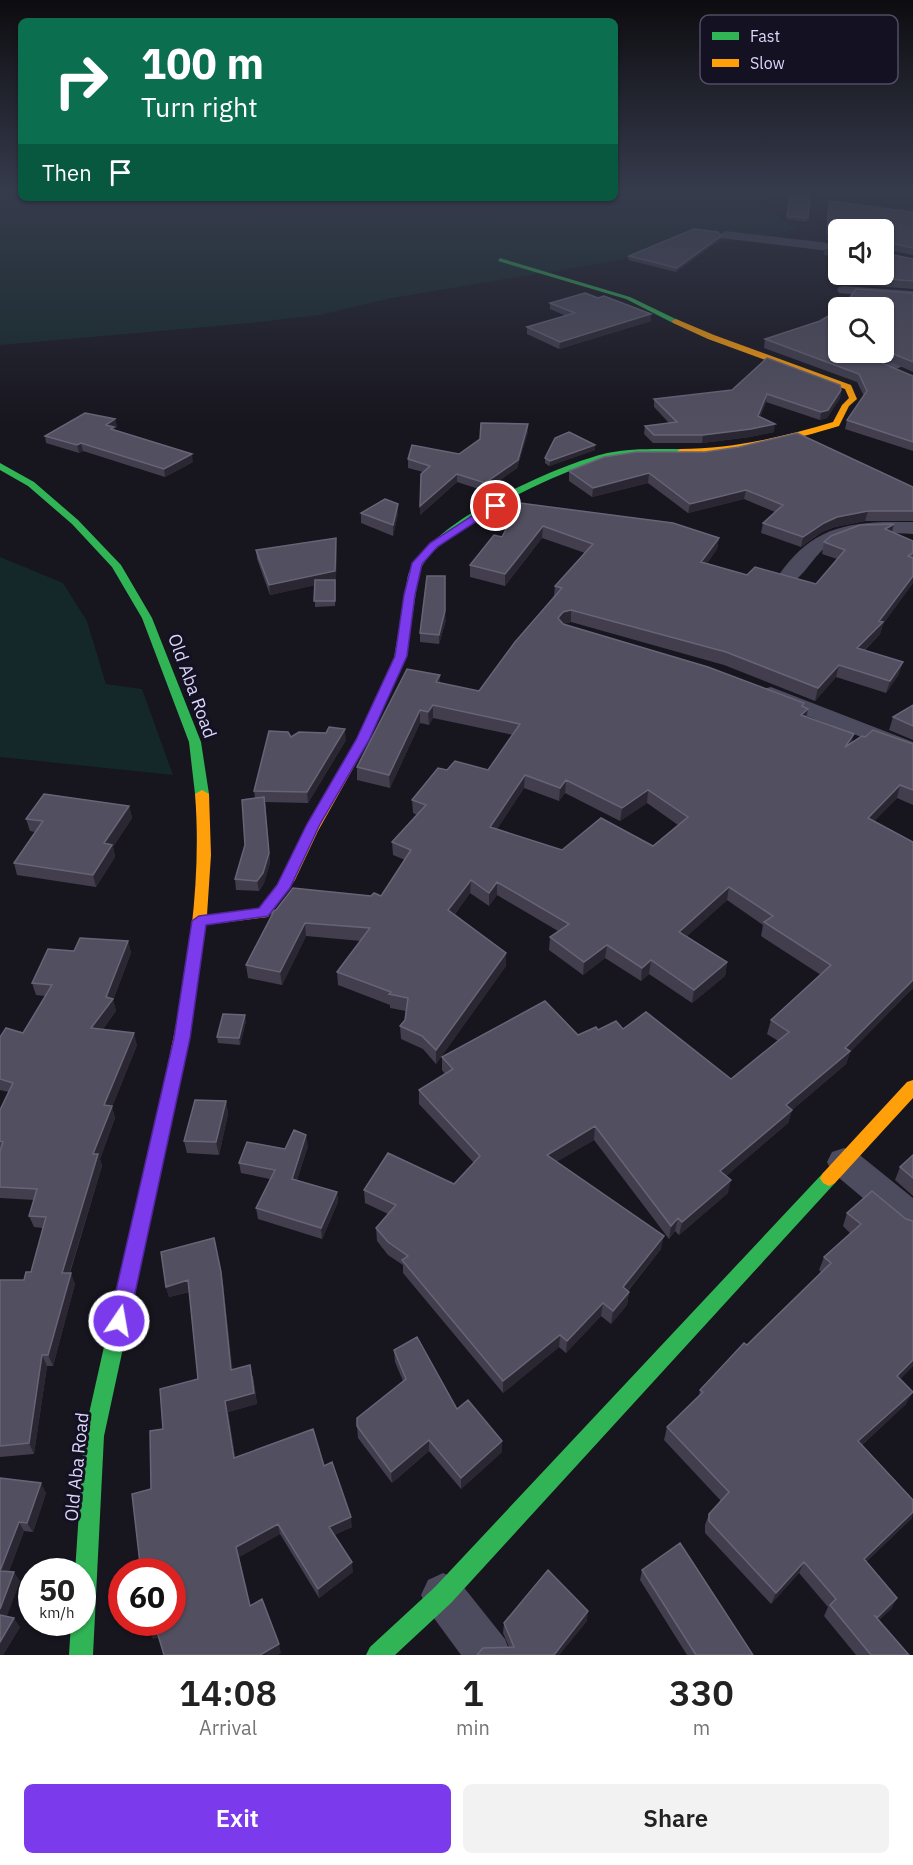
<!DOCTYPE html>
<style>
:root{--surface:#fff;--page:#f2f2f2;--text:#222;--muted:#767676;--accent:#7c3aed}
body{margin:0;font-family:"IBM Plex Sans",sans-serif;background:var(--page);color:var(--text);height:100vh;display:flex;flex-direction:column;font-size:22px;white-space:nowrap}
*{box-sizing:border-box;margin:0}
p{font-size:20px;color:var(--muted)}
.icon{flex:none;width:33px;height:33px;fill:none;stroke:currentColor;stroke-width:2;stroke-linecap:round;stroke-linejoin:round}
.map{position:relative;height:1655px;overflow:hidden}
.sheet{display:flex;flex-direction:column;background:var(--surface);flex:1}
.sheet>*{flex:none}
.top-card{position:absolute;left:18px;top:18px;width:600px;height:183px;border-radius:9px;box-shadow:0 2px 4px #0004;background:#0b6e4f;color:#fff;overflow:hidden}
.buttons{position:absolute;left:828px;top:219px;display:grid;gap:12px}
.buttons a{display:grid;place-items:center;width:66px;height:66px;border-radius:9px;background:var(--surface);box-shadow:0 2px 4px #0004;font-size:30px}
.speed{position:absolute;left:18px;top:1558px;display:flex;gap:12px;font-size:30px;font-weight:700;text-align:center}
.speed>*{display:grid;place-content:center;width:78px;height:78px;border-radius:50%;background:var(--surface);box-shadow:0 2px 4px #0004;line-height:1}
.speed small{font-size:15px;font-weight:400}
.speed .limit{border:9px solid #d22;background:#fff;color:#111}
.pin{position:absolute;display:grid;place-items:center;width:51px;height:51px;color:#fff;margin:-26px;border:3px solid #fff;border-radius:50%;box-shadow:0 2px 6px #0007}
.me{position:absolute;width:66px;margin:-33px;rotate:12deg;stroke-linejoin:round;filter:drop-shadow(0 0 4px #0008)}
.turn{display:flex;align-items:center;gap:21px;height:126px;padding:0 24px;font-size:27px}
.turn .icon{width:78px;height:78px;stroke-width:2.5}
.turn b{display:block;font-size:42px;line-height:51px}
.then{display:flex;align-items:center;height:57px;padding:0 24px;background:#0003;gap:12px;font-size:22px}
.eta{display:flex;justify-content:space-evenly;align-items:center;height:102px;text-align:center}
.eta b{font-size:36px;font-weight:600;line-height:42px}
.button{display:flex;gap:12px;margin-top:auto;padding:12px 24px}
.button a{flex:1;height:69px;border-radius:9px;background:var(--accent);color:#fff;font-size:24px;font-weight:600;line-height:69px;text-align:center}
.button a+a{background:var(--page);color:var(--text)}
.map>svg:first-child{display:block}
.green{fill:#142829}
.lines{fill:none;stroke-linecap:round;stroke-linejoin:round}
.street{fill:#4d4b5e;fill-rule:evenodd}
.fast{fill:#30b455;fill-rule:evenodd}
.slow{fill:#ff9f0a;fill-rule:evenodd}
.wall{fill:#423e4d;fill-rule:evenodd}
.shaded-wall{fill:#2a2732}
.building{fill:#524f60;stroke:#686478;stroke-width:1.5;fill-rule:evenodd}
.route{fill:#7c3aed;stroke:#51269a;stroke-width:1.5}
.labels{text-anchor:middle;stroke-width:6;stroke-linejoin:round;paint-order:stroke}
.street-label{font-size:18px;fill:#dcd6fa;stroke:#141122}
.key{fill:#141122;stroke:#504c63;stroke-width:1.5}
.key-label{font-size:16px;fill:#dcd6fa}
</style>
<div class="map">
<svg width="913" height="1655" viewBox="0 0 913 1655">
<rect width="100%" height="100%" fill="#17151e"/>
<!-- green -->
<path class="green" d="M0,192H21V198H615V192H746L797,230L387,299L320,315L250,323L0,345Z
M0,557L63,583L87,621L106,684L142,689L173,775L0,757Z"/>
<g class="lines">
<!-- street -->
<path class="street" d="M725,231L838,244V252L721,238L719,235Z
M844,286L913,291V299L839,293L837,290L839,287Z
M913,353V362L886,373L879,369L881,366Z
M883,522H913V534C886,533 850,529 827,546C815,555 804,575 795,580C791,583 785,581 781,580L778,576C807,535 834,524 883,522Z
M771,687L913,742V757L763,699L760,694L763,689Z
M844,1148L856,1152L913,1198V1234L901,1230L832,1172L827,1162L832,1152Z
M443,1573L458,1580L505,1639L511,1655H461L428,1610L421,1595L428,1580Z"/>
<!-- fast -->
<path class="fast" d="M500,258L630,297L680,321L673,323L626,299L498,261Z
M680,449L684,452L683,454C661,458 637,453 614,457C567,466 438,527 419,572L406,658L364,749L358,753L354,752L352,749L394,658L408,575C427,523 554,466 607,453C631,448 656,449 680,449Z
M0,463L34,482L78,520L121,565L152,618L201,742L209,794L207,797H197L195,794L189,742L142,618L112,567L72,524L28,486L0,470Z
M153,1160L159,1163L162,1168L104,1436L93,1655H69L71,1623H82V1572H75L84,1436L144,1168L147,1163Z
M829,1170L835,1173L838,1178L835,1183L451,1603L395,1655H366L370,1647L435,1587L823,1173Z"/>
<!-- slow -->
<path class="slow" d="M676,319L714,335L851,385L857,399L849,406L839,426C794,439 723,461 677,454L676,452L680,449C733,449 782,437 833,422L842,405L849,398L845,389L708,339L673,323L672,321Z
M358,745L364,749L318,831L295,880L268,917L206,925L188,1037L162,1168L159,1173L153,1176L147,1173L144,1168C172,1048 205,918 195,794L202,790L209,794L211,855L207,915L259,908L282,878L304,831L352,749Z
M913,1080V1098L835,1183L829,1186L823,1183L820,1178L823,1173L907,1082Z"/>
</g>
<!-- wall -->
<path class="wall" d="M790,192H811L807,222L786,219Z
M829,201L912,212L913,210V255L884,249V253L913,259V289L861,285L862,277L884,274V230H838V242L826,240Z
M720,240L676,272L628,260L629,256Z
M826,245L838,247V257L824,255Z
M913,293V372L869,352H884V308Z
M550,303L651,321L559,349L527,334V327L566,316L550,309Z
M820,321L838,352H867L863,355L913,376V451L845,429L847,420L864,396L857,382L764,348L765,339Z
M841,390L840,398L827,418L820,420L766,402L760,417L774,432L750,437L702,443H653L644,434L645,426L669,423L654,407V399Z
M115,419L117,427L114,429V430L193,462L165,477L83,451L79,453L46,443L45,436Z
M528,432L517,468L485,491L457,482L420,515L423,472L408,468V459L459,454Z
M595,445V450L549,466L545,463V458Z
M604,457L913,487V521H865L835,527L822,532L801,547L761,533L763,523L775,512L744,499L688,513L648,483L592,497L569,481V471Z
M398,504V514L393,536L361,523V513Z
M496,509L719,538L717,549L707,563L747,575L816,584L837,559L822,554L824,542L894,524L892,532L913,541V583L883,624L880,634L865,650L899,674L886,693L836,677L815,701L724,665L571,622L563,624L804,703L803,707L808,709L807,717L852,743L865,737L913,744V805L897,798L874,821L913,842V988L850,1052L846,1064L792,1110L788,1123L726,1176L728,1193L679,1235L675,1231L669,1239L594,1140L556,1162L661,1249L628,1291L629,1292L627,1305L611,1324L601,1316L566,1353L559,1347L503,1393L403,1273V1265L388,1255L377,1241L376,1228L388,1214L365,1203L364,1190L454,1184L474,1163L419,1104V1090L445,1074L442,1070V1057L578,1035L598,1030L623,1029L731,1079L778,1041L767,1034L771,1020L821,975L761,936L763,925L727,900L687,936L727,962L725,976L692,1003L649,974L641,981L605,958L583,975L549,950L550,937L558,931L497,895L489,906L470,893L455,914L506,953V966L436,1064L423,1049L401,1039L400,1026L405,1020L406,1011L390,1008V1005L338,985L337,972L361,941L306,936L282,985L248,978L246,965L271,917L270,912L371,896H381L405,860L393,855L392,842L417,815L413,813L412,800L447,770H488L513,735L433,718L429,725L420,723L390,788L357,780V767L440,675V683L479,691L554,596L555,586L585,553L542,538L505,586L470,577V565L502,537L508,525L496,521ZM524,788L559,801L565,793L620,821L647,803L678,825L653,846L562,850L497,829Z
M337,547L335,606L315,607V585L270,595L257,559L256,550Z
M446,620L439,644L420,642V633Z
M913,705V740L889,730L893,717Z
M291,737L346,740L308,803L265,802L270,863L264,883L259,891L236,890L235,879L245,845L255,798L254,791Z
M129,806L132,818L113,847L115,857L96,887L17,875L14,863L35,832L30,831L26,819Z
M128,941L131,953L113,1000L116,1011L103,1029L137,1045L112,1107L115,1118L100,1159L102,1166L70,1273L75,1284L53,1366H47L34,1454L0,1457V1280H24L31,1272L43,1228L34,1227L29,1216L34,1200L0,1198V1110L9,1092L0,1090V1037L23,1033L45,996L36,995L32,983L74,951Z
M246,1021L240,1045L218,1043L217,1037Z
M226,1101L228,1114L219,1155L187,1153L184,1141Z
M308,1146L297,1180L337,1192L338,1202L322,1239L258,1219L256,1208L270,1179L241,1173L239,1163L285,1149Z
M913,1155V1196L895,1180L900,1167Z
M847,1213L906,1219L913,1221V1366L900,1379L906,1404L862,1445L913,1500L912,1518L866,1562L897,1598L891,1609L879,1620L909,1655H856L824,1616L828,1607L799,1573L771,1604L705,1533V1525L709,1514L721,1501L664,1440L667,1427L699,1397L700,1390L821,1272L819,1270L824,1257L850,1233L843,1226Z
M214,1238L223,1283L232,1370L253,1376L257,1404L228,1412L235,1457L324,1466L352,1527L334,1535L353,1572L319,1598L280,1534L239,1557L250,1605L281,1653L159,1637L153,1639L151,1489L163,1429L198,1379L189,1292L169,1297L166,1287Z
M394,1350L457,1409L502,1441V1452L461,1489L429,1451L392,1483L358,1438L357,1426L403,1381L395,1362Z
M0,1478L46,1493L33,1532L24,1531L9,1571L20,1581L6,1617L20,1627L3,1655Z
M642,1570L753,1655H687L640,1580Z
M587,1621L559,1655L509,1647L503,1633L504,1623Z"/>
<!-- shaded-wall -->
<path class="shaded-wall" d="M721,236L720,240L676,272L677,268Z
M651,314V321L559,349L560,342Z
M841,390L840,398L827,418L820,420L821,412Z
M767,394L766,402L757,424L758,416Z
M115,419L117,427L114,429L115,435L106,425Z
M528,424V432L517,468L485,491V483Z
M775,424L774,432L750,437L702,443L703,435Z
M81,443L83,451L79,453L77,445Z
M595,445V450L549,466L550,461Z
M192,454L193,462L165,477L164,469Z
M649,473L648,483L592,497L593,488Z
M457,474V482L420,515V506Z
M746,490L744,499L688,513L690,504Z
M398,504V514L393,536V525Z
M868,511L865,521L835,527L822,532L801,547L803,537L824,523L837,517Z
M894,524L891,535L885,529Z
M543,526L542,538L505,586V574Z
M336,538L337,547L335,606V581L270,595L269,585Z
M719,538L717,549L700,573L701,562Z
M913,576V583L883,624L880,634L854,660L857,648L879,621Z
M571,610V622L562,624L558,618L563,612Z
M445,611L446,620L439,644V635Z
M903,662L899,674L886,693L890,681Z
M839,665L836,677L815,701L818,688Z
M440,675V688L436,682Z
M804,703L802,714L808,709L805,722L798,727L802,706Z
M433,705V718L429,725L428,712Z
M420,710V723L390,788L389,775Z
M345,729L346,740L308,803L307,792Z
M854,734L851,746L845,747Z
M525,775L524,788L490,840V827Z
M566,780L565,793L559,801L560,788Z
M900,785L897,798L865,831L868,818Z
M648,790L647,803L620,821L622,808Z
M129,806L132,818L113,847L115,857L96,887L93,875L104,843Z
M265,808L270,863L264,883L259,891L257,881Z
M471,880L470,893L448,923V910Z
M497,882V895L489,906V893Z
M729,887L727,900L677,945L679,932Z
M305,923L306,936L282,985L280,972Z
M128,941L131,953L113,1000L116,1011L95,1040L91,1028L106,997Z
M607,945L605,958L583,975L584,962Z
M506,953V966L436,1064V1050Z
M651,960L649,974L641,981L642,968Z
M727,962L725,976L692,1003L694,990Z
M913,980V988L850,1052L846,1064L792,1110L788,1123L717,1184L720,1171Z
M245,1015L246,1021L240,1045L239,1038Z
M134,1033L137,1045L112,1107L115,1118L100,1159L102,1166L66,1284L62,1273L93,1154L104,1105Z
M226,1101L228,1114L219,1155L216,1142Z
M595,1126L594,1140L546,1168L547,1155Z
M306,1135L308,1146L294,1189L292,1179Z
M731,1180L728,1193L679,1235L682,1222Z
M337,1192L338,1202L322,1239L321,1228Z
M678,1218L675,1231L669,1239L671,1226Z
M664,1236L661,1249L620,1300L623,1287Z
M214,1238L223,1283L234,1381L231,1370Z
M71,1273L75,1284L53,1366L48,1355Z
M188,1280L191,1291L169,1297L166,1287Z
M629,1292L627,1305L611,1324L613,1311Z
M603,1303L601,1316L566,1353L567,1341Z
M560,1335L559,1347L503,1393V1381Z
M42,1355L47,1366L34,1454L29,1443Z
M913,1360V1366L891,1389L897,1376Z
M250,1365L257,1404L228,1412L237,1468L234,1458L225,1401Z
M913,1392L906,1404L853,1453L858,1441Z
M429,1440V1451L392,1483L391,1472Z
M502,1441V1452L461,1489V1478Z
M41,1483L46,1493L33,1532L27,1523Z
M913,1512L912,1518L857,1570L864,1559Z
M351,1517L352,1527L331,1536L329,1527Z
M19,1522L24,1531L6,1580L0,1571Z
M278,1524L280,1534L239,1557L253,1615L236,1547Z
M352,1562L353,1572L319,1598L318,1589Z
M804,1562L799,1573L771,1604L776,1593Z
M14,1572L20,1581L4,1624L0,1618V1609Z
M897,1598L891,1609L871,1627L878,1617Z
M588,1611L587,1621L559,1655H554Z
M14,1618L20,1627L3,1655H0V1642Z
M156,1628L160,1636L153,1639L149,1630Z
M279,1644L281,1653L278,1655H260Z"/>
<!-- building -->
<path class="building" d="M790,192H811L808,218L787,216Z
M829,201L912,212L913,210V248L886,242L884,244V230H838V235L827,233Z
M694,229L718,232L721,236L677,268L629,256Z
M826,245L838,247V250L826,248Z
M884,248V253L913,259V281L862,277L864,274H884Z
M856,289L913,293V362L884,350V308H842Z
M585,293L598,298L604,296L651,314L560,342L527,327L575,313L550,303Z
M838,310V352H861L863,355L913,376V442L847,420L867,391L859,374L765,339L820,321Z
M767,358L840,385L841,390L828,410L821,412L767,394L758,416L775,424L751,429L703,435H654L645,426L677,422L654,399L732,390Z
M85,413L115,419L106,425L114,427L111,429L192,454L164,469L81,443L77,445L45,436Z
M481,423L528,424L518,460L485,483L457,474L420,506L421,474L430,466L408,459L412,445L459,454L480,439Z
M569,432L595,445L550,461L545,458L555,438Z
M797,433L913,487V511H868L837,517L824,523L803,537L763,523L783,505L746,490L690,504L649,473L593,488L569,471L604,457L636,452H705L739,447Z
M385,499L398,504L393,525L361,513Z
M504,501L673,523L719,538L701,562L747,575L755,567L816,584L845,550L824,542L831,536L860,525L894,524L885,529L913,541V553L908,556L913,558V576L879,621L883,622L857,648L903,662L890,681L839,665L818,688L726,652L571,610L563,612L558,618L563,624L708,667L804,703L802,706L808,709L801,715L854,734L845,747L862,736L865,737L873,730L913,744V790L900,785L868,818L913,842V980L845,1048L850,1051L786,1105L792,1110L720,1171L731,1180L682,1222L678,1218L671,1226L595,1126L547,1155L664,1236L623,1287L629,1292L613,1311L603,1303L567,1341L560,1335L503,1381L402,1260L408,1256L388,1242L376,1228L396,1205L364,1190L388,1153L454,1184L480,1156L419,1090L453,1069L442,1057L545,1001L578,1035L596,1027L598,1030L616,1021L623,1029L646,1012L731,1079L789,1032L771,1020L831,965L764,922L773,916L729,887L679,932L727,962L694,990L651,960L642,968L607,945L584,962L550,937L569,924L497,882L489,893L471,880L448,910L506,953L436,1050L422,1036L400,1026L405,1020L408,998L389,994L391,992L337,972L370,928L305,923L280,972L246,965L273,913L270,912L276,910L293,888L371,896L374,893L381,896L411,850L392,842L426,805L412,800L438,768L447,770L455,761L488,770L520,724L433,705L428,712L420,710L389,775L357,767L407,669L440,675L436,682L479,691L515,642L562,588L555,586L593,544L543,526L505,574L470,565L494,535L502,537L513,515L496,509ZM525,775L560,788L566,780L622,808L648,790L688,817L653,846L601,818L562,850L490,827Z
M336,538L335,571L269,585L256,550Z
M427,576H445V611L439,635L420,633Z
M315,580H335V601H314Z
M913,705V726L893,717Z
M329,727L345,729L307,792L254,791L269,731L288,732L291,737L299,732L326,733Z
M44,794L129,806L104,843L112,845L93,875L14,863L43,821L26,819Z
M264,797L269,853L263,873L257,881L235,879L245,845L242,800Z
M80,938L128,941L106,997L113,999L91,1028L134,1033L104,1105L112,1106L93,1154H98L62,1273H71L48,1355H42L29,1443L0,1446V1280H24L26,1272H31L46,1217L29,1216L37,1189L0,1187V1151L3,1142L0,1141V1110L13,1083L0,1079V1037L6,1028L23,1033L52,985L32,983L48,949L74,951Z
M223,1014L245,1015L239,1038L217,1037Z
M195,1100L226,1101L216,1142L184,1141Z
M294,1130L306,1135L292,1179L337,1192L321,1228L256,1208L275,1170L239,1163L247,1142L285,1149Z
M913,1155V1178L900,1167Z
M872,1191L906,1219L913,1221V1360L897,1376L913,1392L858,1441L913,1500V1512L864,1559L897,1598L878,1617L875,1616L909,1655H871L830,1605L836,1599L804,1562L776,1593L709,1521V1514L729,1492L667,1427L703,1392L700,1390L744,1343L747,1345L831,1263L824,1257L861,1224L847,1213Z
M214,1238L221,1272L231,1370L250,1365L254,1393L225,1401L234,1458L313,1429L324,1466L332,1462L351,1517L329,1527L352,1562L318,1589L278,1524L236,1547L250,1606L262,1599L279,1644L260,1655H164L156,1628L149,1630L147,1623H172V1572H141L132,1494L151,1489L150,1431L163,1429L160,1389L198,1379L188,1280L166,1287L161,1252Z
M417,1337L457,1409L468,1400L502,1441L461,1478L429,1440L391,1472L357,1426V1418L406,1379L394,1350Z
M0,1478L41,1483L27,1523L19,1522L0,1571L14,1572L0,1609Z
M680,1543L753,1655H696L642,1570Z
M548,1570L588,1611L554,1655H477L483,1648L514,1647L504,1623Z
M0,1615L14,1618L0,1642Z"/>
<!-- sky -->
<linearGradient id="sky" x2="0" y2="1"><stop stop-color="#0d0c10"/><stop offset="0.45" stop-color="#363b4c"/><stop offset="1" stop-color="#363b4c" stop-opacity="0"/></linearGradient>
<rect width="913" height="424" fill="url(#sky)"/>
<!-- route -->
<path class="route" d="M492,503L500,506L437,547L422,564L415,595L407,656L369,740L320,824L290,888L268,916L206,925L190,1038L129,1321L126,1328L119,1331L112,1328L109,1321L174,1038L192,921L199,916L259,908L277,885L307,824L356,740L395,656L404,595L412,563L430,543Z"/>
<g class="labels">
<!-- street labels -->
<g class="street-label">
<text transform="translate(192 686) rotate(70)" y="6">Old Aba Road</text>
<text transform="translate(77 1467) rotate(-84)" y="6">Old Aba Road</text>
</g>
</g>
<!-- legend -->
<rect x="700" y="15" width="198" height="69" rx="9" class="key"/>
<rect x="712" y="32" width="27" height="8" fill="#30b455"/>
<rect x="712" y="59" width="27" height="8" fill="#ff9f0a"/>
<g class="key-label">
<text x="750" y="42">Fast</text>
<text x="750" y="69">Slow</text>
</g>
</svg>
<div class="buttons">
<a><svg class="icon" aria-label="sound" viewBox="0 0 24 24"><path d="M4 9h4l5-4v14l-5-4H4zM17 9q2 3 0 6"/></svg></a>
<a><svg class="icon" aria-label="search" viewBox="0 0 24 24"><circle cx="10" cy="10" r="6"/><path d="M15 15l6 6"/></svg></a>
</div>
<div class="speed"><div>50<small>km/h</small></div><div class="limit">60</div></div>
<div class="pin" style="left:496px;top:506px;background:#d93025"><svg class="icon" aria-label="arrive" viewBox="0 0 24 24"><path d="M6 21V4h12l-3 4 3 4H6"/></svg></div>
<svg class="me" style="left:119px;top:1321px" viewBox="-20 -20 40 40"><circle r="17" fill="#7c3aed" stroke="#fff" stroke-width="3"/><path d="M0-11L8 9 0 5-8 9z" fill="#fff"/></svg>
<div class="top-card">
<div class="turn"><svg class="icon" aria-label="right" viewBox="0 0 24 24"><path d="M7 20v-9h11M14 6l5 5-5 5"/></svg><div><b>100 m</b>Turn right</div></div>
<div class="then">Then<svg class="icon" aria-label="arrive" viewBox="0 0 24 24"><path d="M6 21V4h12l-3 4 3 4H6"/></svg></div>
</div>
</div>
<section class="sheet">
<div class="eta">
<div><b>14:08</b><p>Arrival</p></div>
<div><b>1</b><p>min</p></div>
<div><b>330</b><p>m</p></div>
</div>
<div class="button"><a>Exit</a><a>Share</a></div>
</section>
